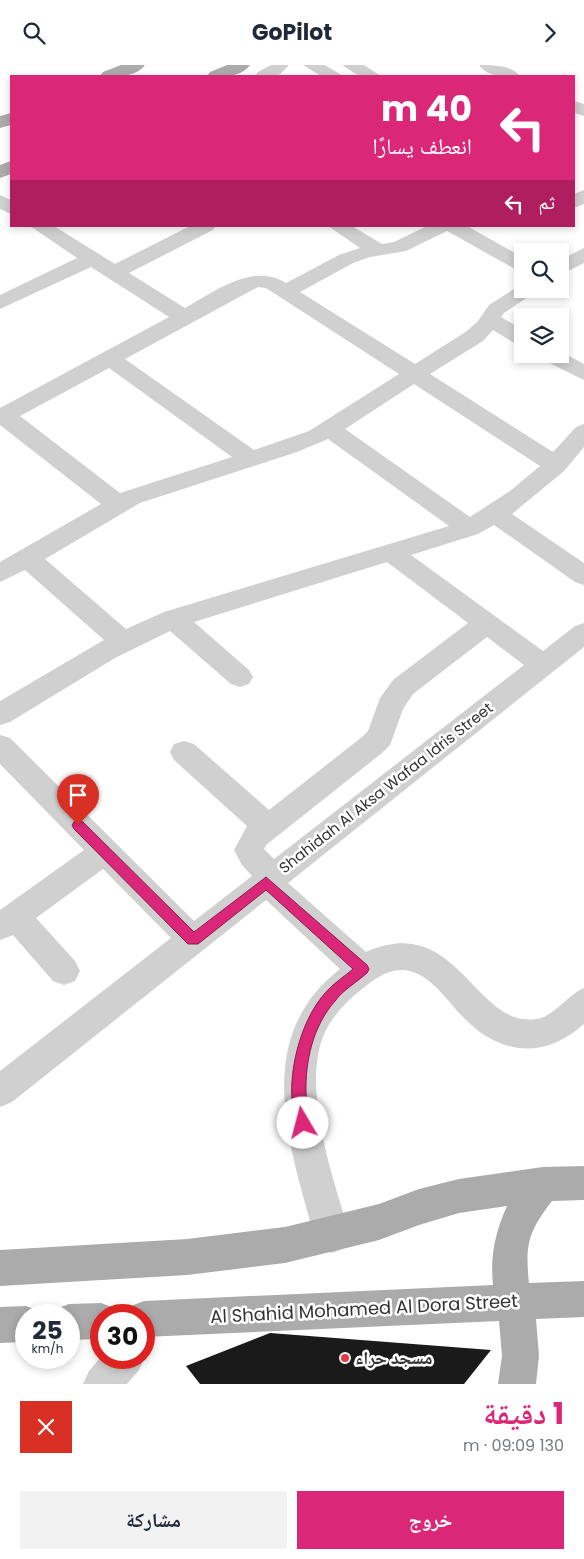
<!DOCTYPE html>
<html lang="ar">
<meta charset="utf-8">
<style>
:root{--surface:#fff;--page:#f2f2f3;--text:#1f2937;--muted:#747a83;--accent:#db2777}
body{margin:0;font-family:Poppins,"Noto Naskh Arabic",sans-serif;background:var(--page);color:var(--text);direction:rtl;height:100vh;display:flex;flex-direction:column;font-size:19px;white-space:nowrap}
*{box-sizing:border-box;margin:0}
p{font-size:16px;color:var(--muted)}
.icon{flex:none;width:28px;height:28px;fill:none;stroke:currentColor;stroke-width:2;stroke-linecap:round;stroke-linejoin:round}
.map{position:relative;height:1319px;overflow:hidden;direction:ltr}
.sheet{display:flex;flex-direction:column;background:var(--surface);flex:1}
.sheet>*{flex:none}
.guide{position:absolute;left:10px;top:10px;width:565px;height:152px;border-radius:0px;box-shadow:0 2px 8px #0003;direction:rtl;background:#db2777;color:#fff;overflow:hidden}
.controls{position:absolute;left:514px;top:178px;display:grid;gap:10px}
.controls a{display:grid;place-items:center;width:55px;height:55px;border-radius:0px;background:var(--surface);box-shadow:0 2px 8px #0003;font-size:25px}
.speed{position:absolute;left:15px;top:1239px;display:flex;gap:10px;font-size:25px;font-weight:700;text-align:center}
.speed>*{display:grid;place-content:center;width:65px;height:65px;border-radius:50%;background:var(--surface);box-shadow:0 2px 8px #0003;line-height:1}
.speed small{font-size:12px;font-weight:400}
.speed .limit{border:8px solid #d22;background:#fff;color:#111}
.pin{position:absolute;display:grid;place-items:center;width:42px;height:42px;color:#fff;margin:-51px -21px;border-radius:50% 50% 50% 0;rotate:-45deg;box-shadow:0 0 5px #0007}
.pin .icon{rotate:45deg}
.me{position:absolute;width:55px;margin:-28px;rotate:352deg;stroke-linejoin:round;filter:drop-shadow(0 0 4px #0008)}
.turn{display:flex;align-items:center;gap:18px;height:105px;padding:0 20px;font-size:22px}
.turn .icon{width:65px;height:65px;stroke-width:2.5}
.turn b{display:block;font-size:35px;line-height:42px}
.then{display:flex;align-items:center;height:48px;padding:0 20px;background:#0003;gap:10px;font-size:19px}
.round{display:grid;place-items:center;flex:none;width:52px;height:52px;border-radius:0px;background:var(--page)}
.summary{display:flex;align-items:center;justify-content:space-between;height:85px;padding:0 20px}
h1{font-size:30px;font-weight:700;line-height:38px;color:var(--accent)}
.cta{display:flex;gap:10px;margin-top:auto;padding:10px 20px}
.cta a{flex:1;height:58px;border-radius:0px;background:var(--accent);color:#fff;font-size:20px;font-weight:700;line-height:58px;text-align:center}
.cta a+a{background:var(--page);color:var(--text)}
header{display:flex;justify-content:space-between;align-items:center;height:65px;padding:0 20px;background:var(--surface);font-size:22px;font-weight:700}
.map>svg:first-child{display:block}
.building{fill:#1a1a1a}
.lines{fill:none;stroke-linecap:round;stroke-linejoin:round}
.minor{fill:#d0d0d0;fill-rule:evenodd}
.major{fill:#ababab;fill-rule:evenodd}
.route{fill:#db2777;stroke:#8e194d}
.poi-dot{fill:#e63946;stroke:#fff;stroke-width:2}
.labels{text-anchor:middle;stroke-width:5;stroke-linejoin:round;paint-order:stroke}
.street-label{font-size:15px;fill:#333;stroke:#fff}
.near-street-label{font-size:18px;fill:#333;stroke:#fff}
.near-poi-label{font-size:18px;font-weight:bold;fill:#333;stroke:#fff;text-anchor:start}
</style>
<header><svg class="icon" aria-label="forward" viewBox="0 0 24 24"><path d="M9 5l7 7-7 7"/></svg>GoPilot<svg class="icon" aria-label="search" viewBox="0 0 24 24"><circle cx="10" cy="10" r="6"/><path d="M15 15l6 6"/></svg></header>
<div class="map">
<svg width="584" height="1319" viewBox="0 0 584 1319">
<rect width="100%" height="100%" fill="#fff"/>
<!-- building -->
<path class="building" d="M270,1268L491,1285L464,1319H200L186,1301Z"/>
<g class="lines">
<!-- minor -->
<path class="minor" d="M271,0H289L278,11H255L258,7Z
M303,0H325L343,11H321Z
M342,0H364L381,11H359Z
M479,0C493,0 511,0 520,11C506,12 488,13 479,0Z
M574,36L584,39V51L574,48Z
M584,125V139L574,143V129Z
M0,130L11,135V149L0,144Z
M30,161H54L115,199L190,161H216L213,165L129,208L185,243C214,227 253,197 286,218L339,190L360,183L328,161H352L382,179L394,177L427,161H467L522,192V206L515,204L447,166L406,186L370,192L353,198L300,227L415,299L467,266L478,256L489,240L520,220L522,219V224H537L534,228L504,248L501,252L522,264V279L514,278L493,265L483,276L430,309L553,387L576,362L584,359V382L564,406L512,449L584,498V520L575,517L494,460L478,469L411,490L543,586L575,561L584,558V582L288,818L366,887C458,846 474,964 537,954C555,951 567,930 584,923V959C544,995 500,990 464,953C449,938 434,914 413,907C393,900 377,912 362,924C348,935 336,947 327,963C298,1017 334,1115 350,1170L345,1183L332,1188L319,1183L314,1170C289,1079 251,973 340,904L266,835L12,1037L0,1042V1006L171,873L103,804L36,853L75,896L80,906L75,916L64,920L53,916L13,870L0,875V845L84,785L0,699V670L10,673L194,856L252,811L242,800L234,785L247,761L174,695L170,687L174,679L184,676L194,679L269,745L362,672L368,666L380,633L393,615L468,558L387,497L194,557L249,605L253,612L249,619L240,622L231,619L170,566L115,593L10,657L0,660V636L104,575L25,505L0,517V497L101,439L0,360V343L169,252L91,202L0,244V230L77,193ZM258,222L266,223L399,309L309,366L254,385L125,294ZM109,303L232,392L120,428L20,351ZM414,319L540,401L510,426L470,452L345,364ZM328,374L449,461L164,547L126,564L45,494L140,438L297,387ZM487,572L524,600L274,794L264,784L266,780L382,688L390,680L403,644L413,629Z
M584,183V198L560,210V195Z
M560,286L584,299V315L541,294L538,289H560Z
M144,1290L145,1292L139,1305L127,1319H83L89,1306L101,1292H144Z"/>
<!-- major -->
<path class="major" d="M121,0H145C136,13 114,12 100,11L103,7Z
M227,0H250C241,13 221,12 207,11L210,7Z
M11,48V60L0,63V51Z
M11,96V109L0,113V100Z
M584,1101V1135L552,1136C528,1167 525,1180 529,1218L584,1216V1252L536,1254L539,1291L536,1319H498L502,1291L499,1256L144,1272V1250H127L131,1241L144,1236L493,1220C490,1191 495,1168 507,1141L459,1148L419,1160L379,1175L285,1198L187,1210L0,1221V1185L187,1174L285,1162L379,1139L419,1124L459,1114L543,1102Z
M101,1238L114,1243L117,1250H101V1274L69,1275V1250H53L56,1244L69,1239Z
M26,1241L39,1246L41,1250H26V1277L0,1278V1242Z"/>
</g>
<!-- route -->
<path class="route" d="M78,755L83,757L194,867L266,812L367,900L369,904L367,908C357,917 343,925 335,936C313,961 305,996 306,1029C307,1040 313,1053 308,1063L303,1065L298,1063C282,1024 298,956 327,926C334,918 345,911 353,904L266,825L198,879H188L74,764L72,760L74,757Z"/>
<!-- markers -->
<circle class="poi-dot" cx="345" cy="1293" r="5"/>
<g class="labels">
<!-- street labels -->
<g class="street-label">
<text transform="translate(386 723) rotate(-38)" y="5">Shahidah Al Aksa Wafaa Idris Street</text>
</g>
<!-- near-street labels -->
<g class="near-street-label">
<text transform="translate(364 1244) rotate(-3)" y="6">Al Shahid Mohamed Al Dora Street</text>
</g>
<!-- near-poi labels -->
<g class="near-poi-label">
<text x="355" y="1299">مسجد حراء</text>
</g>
</g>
</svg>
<div class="controls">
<a><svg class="icon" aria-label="search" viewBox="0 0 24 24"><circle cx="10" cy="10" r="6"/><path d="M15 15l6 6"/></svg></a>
<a><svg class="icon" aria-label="layers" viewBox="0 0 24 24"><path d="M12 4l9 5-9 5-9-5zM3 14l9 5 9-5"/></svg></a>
</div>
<div class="speed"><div>25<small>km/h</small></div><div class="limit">30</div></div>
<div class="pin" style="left:78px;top:760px;background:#d93025"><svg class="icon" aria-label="arrive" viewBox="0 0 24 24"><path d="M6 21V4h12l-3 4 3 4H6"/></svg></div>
<svg class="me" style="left:303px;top:1058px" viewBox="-20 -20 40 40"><circle r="19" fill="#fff"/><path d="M0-13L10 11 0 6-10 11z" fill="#db2777"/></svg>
<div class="guide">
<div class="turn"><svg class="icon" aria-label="left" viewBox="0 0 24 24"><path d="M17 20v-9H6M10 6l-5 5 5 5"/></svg><div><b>40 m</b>انعطف يسارًا</div></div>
<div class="then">ثم<svg class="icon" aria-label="left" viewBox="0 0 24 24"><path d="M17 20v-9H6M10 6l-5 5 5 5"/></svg></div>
</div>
</div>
<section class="sheet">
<div class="summary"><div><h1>1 دقيقة</h1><p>130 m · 09:09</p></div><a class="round" style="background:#d93025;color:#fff"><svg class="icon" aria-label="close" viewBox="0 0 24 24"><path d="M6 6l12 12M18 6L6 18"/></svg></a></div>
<div class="cta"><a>خروج</a><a>مشاركة</a></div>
</section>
